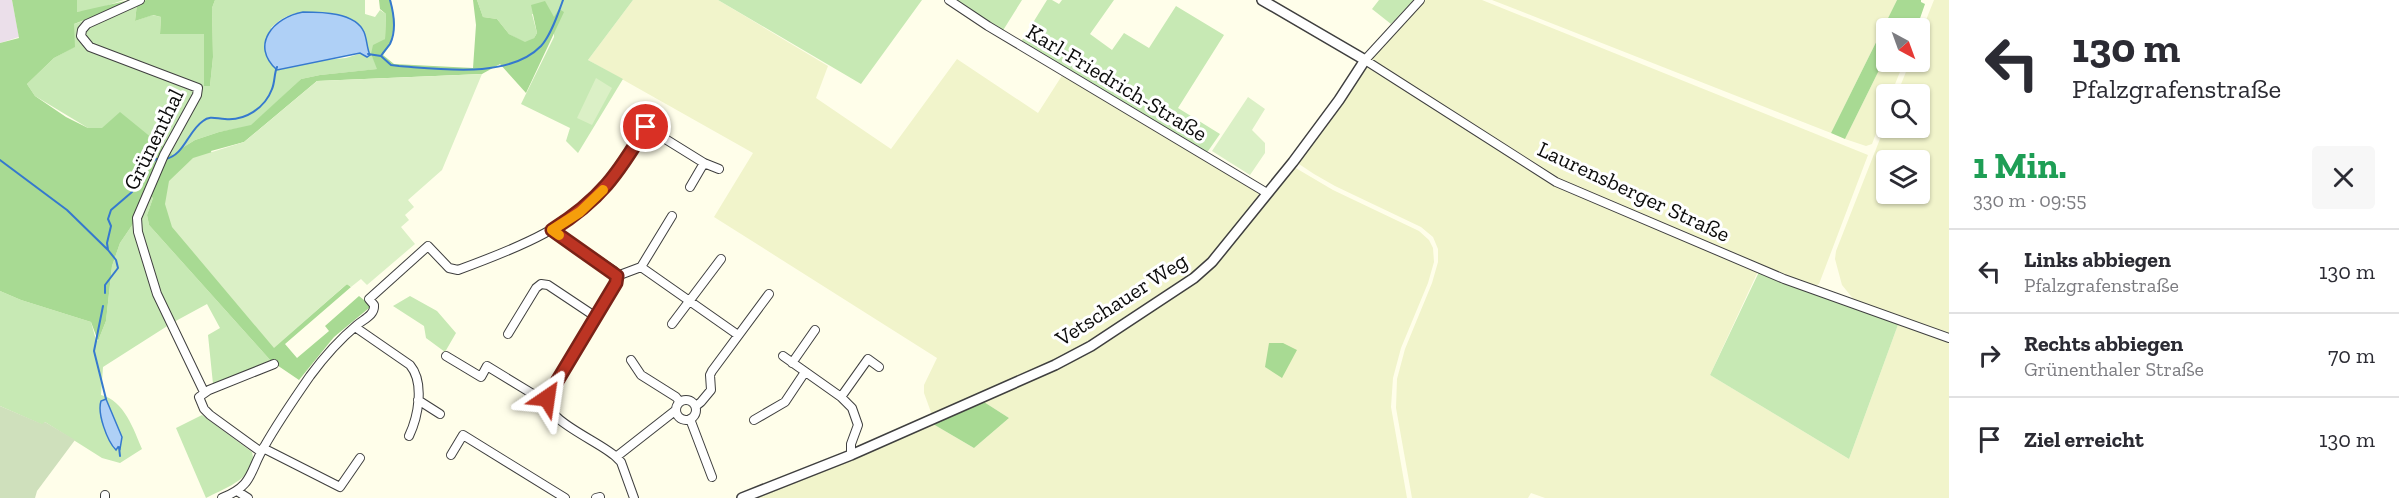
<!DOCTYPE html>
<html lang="de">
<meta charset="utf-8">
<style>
:root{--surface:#fff;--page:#f7f7f7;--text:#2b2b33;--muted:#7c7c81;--line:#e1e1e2}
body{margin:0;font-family:"Zilla Slab",serif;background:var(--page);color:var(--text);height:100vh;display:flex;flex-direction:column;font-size:22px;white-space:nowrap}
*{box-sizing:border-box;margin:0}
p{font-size:20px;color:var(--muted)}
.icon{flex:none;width:33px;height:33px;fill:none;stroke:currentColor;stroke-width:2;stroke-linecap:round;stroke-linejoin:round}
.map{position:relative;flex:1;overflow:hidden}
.sheet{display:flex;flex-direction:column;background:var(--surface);width:450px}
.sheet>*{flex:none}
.banner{background:#fff;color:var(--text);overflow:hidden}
.needle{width:39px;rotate:139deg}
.tools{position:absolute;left:1876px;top:18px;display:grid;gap:12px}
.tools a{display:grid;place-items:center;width:54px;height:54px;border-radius:6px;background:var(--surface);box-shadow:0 2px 4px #0004;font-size:30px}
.pin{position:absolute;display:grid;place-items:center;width:51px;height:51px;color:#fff;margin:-26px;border:3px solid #fff;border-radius:50%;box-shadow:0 2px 6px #0007}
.me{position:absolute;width:66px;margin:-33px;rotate:32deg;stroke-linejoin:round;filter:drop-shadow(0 0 4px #0008)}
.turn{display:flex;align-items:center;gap:21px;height:126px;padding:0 24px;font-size:27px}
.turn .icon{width:78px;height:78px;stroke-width:2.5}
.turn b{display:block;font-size:42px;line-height:51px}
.round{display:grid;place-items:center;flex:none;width:63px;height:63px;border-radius:6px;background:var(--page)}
.headline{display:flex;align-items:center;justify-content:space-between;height:102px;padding:0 24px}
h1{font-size:36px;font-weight:700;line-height:45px;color:#1e9e55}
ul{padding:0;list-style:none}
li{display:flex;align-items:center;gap:18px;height:84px;padding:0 24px;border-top:2px solid var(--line)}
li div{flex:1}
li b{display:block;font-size:22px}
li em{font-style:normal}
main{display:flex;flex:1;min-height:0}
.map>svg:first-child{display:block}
.industrial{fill:#ebdfea}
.farmland{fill:#f1f4cb;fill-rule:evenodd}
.green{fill:#c7e9b4;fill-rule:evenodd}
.forest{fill:#a8da93}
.cemetery{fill:#cfe0bc}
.pitch{fill:#dbf0c6}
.water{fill:#afd0f6;stroke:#3579ce;stroke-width:1.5}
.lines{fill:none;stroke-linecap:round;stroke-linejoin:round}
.stream{stroke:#3579ce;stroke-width:2}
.minor-casing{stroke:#3f3f3f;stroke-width:10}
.tertiary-casing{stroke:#3f3f3f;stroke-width:12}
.minor{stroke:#fff;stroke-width:8}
.tertiary{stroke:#fff;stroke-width:9}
.route-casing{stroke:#7a2217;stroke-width:15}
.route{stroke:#bc3423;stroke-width:10}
.slow{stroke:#f59e0b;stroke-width:10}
.labels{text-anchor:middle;stroke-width:6;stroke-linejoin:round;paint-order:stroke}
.street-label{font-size:22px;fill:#0c0c0c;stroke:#fff}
</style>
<main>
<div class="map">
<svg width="1949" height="498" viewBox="0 0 1949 498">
<rect width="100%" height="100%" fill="#fffeea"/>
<!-- industrial -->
<path class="industrial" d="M0,0H12L19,37L0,43Z"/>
<!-- farmland -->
<path class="farmland" d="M633,0H718L828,66L816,98L891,149L957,59L1038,113L1063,74L1257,189L1259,194L1257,200L1203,265L1115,326L1055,360L932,415L924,393V385L937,358L714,217L753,153L588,60Z
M1425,0H1482L1868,155L1819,284L1813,287L1760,267L1710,375L1849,459L1899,322L1949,341V498H1545L1531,493L1528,498H1412L1396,408L1397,379L1405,349L1432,283L1438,262V249L1433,237L1421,227L1335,186L1314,174L1299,164V161L1373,54Z
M1492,0H1897L1831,133Z
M1934,0H1949V335L1855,301L1842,285L1835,259L1836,251L1887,121V128H1920V94H1897L1910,62H1920V35ZM1887,160H1920V194H1887Z
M1887,54V62H1904L1891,94H1887V105L1872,144L1866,146L1845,139Z
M1294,167L1333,190L1419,231L1429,240L1433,248L1434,262L1428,283L1401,348L1393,378L1391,407L1407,498H756L885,446L933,424L974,448L1009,418L984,402L1056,369L1197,280Z"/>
<!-- green -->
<path class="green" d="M77,0H124L90,11L76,12Z
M130,0H146L137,4L135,21L152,15L161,17L160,34H204V86H210L213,57L212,8L215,0H365V14L375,17L380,10L386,14L385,39L371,54L378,69L320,75L301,79L251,126L219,132L195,140L182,148L174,156L166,150L102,128H88L35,96L27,84L54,58L74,47V24L95,17L131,2ZM303,12C325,12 356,13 365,37C366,41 367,47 368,51L346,58L313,61L278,69L271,28C281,18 289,14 303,12Z
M477,0H633L588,60L623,79L578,153L566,141L570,128L521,104L554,37V18L532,14L537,33L534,38L525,43L509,34L497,19L483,17Z
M718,0H922L861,84Z
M954,0H1022L1002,32Z
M1047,0H1052L1059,4L1062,0H1114L1090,34L1112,50L1124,33L1149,48L1176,6L1224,35L1178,108L1220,134L1206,154L1021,42Z
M1379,0H1414L1391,24L1372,9Z
M146,194L153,198L147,215L149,225L271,361L213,384L208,335L220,328L207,304L172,323L103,367L101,395C124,400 134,430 142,449L120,463L102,458L45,422L43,425L0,406V291L21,300L91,322L96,340L98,341L106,321L112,266L120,243L137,218Z
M1759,272L1899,322L1849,459L1710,375Z
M410,296L437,311L456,333L445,352L426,338L424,326L393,306Z
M202,415L252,452C259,477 223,489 206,498L176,428Z"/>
<!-- forest -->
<path class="forest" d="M12,0H77V12L130,0L131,2L74,24L75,47L54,58L27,84L35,96L66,117L88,128H102L120,112L174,156L182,148L195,140L219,132L251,125L301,79L320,75L377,69L371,54L373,45L385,39L386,14L380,9L379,0H391L395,23L390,45L383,55L394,64L473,68L476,25L473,0H477L483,17L497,19L509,34L525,42L534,38L537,33L531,5L545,1L554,17L559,9L564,12L526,93L500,64L482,74L317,81L244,142L211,151L274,347L347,284L351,287L285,344L297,358L329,331L325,326L359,296L369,304V308L334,337L299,380L271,361L149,225L147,215L153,198L146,194L137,218L120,243L112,266L106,321L98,341L91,322L21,300L0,291V43L19,38Z
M146,0H215L212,8L213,57L210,86H204V34H160L161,17L153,15L135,21L137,4Z
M1897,0H1921V2L1925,4L1917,27L1902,24L1899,28H1887V54L1845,139L1831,133Z
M1269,343H1283L1297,350L1282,378L1265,367Z
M984,402L1009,418L974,448L933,424Z"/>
<!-- cemetery -->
<path class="cemetery" d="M0,406L42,424L45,422L75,440L37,491L35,498H0Z"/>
<!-- pitch -->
<path class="pitch" d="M482,74L442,170L408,200L414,207L405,215L409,220L401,227L415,244L367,285L361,279L351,287L347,284L274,348L172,227L165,204L169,181L193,158L244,142L317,81Z
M596,78L612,88L592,125L577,118Z
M1248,97L1265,109L1252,130L1265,143V153L1250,175L1212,151Z"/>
<!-- water -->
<path class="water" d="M303,12C321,12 355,12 364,32C367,39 367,49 370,55L367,57L360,53L277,70C249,45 274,17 303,12Z
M106,399L122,437L120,449L118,447L116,450C107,441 97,413 101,401Z"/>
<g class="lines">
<!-- stream -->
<path class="stream" d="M368,54L381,56L391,65L399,66C441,69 509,79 541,46C551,35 558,14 563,0
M381,56C384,51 387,48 390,44C397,30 394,14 390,0
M165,159C184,156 188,131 203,121C210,115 217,119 225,119C245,121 265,108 272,89C275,82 274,74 277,67
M0,160L67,210L108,250
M105,293V285L118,268L116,260L108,250L107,243L111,226L108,219L111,210L132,192L138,174L156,159H159
M103,306L94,351L106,399
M119,447L120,456"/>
<defs>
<path id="minor" d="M140,0L87,24L82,30L81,36L90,47L198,88L197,95L164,155L137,218L138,232L157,294L204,392
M949,0L988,26L1267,193
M1420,0L1365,60L1556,182L1784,279L1949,338
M690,187L704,163
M552,230L614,271L617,276V283L547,398C543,420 601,442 616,457L621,462L634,498
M641,267L738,335
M617,276L641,267L672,216
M672,324L721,259
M355,327L410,365C425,383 418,417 409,436
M508,334L536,288L541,284L548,285L596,317
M446,356L481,377L487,366L546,402
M783,356L841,397L852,408L858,425L851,444V455
M631,360L641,375L676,397L680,402
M792,363L815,330
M841,397L868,359L879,367
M418,400L440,414
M676 410a10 10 0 1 1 20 0a10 10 0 1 1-20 0Z
M696,406L701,402L711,390L710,375L712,371L769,294
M690,419L712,477
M754,420L785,402L805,372
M263,448L340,487L360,458
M261,452L210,415L204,409L199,397L209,390L274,364
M451,455L463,435L565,498
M616,457L676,410
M237,491L248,498
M105,495V498
M222,498C254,485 249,472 264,447C278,422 294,399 310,376C324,357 339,340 357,325C364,319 375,315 374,305L369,299L428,246L449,268L458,270C518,248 576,226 617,174C629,159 637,142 646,127L704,163L719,169
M596,498L600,497"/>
<path id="tertiary" d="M742,498L851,455L1055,365L1091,346L1194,278L1212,262L1293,162L1339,100L1365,60L1262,0"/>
</defs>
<!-- minor casing -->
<use href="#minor" class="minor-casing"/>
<!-- tertiary casing -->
<use href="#tertiary" class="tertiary-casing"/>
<!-- minor -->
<use href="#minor" class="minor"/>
<!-- tertiary -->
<use href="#tertiary" class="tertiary"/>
</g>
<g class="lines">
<defs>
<path id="route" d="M547,398L616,283L617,276L552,230C600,200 618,174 646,127"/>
</defs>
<!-- route casing -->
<use href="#route" class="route-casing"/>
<!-- route -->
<use href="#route" class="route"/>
<!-- slow -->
<path class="slow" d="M559,235L552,230L580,212L603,190"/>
</g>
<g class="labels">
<!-- street labels -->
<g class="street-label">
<text transform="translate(1117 82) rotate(31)" y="8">Karl-Friedrich-Straße</text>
<text transform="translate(153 139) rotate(-64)" y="8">Grünenthal</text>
<text transform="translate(1634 191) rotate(25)" y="8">Laurensberger Straße</text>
<text transform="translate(1121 299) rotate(-33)" y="8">Vetschauer Weg</text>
</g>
</g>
</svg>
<div class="tools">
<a><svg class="needle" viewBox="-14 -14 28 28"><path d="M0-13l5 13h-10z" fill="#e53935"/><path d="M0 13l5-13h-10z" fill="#7c7c81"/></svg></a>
<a><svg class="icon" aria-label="search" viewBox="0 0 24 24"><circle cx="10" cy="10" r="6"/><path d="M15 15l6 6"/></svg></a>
<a><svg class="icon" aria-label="layers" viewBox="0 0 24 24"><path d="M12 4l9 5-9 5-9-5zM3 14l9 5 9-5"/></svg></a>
</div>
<div class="pin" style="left:646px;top:127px;background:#d93025"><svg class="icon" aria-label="arrive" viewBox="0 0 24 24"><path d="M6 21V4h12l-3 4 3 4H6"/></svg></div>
<svg class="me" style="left:547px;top:398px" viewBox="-20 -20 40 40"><path d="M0-17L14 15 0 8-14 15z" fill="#bc3423" stroke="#fff" stroke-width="4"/></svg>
</div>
<section class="sheet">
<div class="banner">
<div class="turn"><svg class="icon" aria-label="left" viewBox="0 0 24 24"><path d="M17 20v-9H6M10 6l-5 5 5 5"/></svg><div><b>130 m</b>Pfalzgrafenstraße</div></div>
</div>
<div class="headline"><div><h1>1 Min.</h1><p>330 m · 09:55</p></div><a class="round"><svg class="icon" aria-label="close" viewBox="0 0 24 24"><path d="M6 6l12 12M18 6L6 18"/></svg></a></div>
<ul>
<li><svg class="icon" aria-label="left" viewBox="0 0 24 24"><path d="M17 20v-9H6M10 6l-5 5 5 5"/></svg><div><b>Links abbiegen</b><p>Pfalzgrafenstraße</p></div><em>130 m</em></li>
<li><svg class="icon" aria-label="right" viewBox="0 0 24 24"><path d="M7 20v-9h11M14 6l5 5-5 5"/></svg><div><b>Rechts abbiegen</b><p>Grünenthaler Straße</p></div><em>70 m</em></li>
<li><svg class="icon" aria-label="arrive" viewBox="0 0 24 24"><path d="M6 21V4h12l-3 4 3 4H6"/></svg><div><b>Ziel erreicht</b></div><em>130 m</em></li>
</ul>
</section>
</main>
